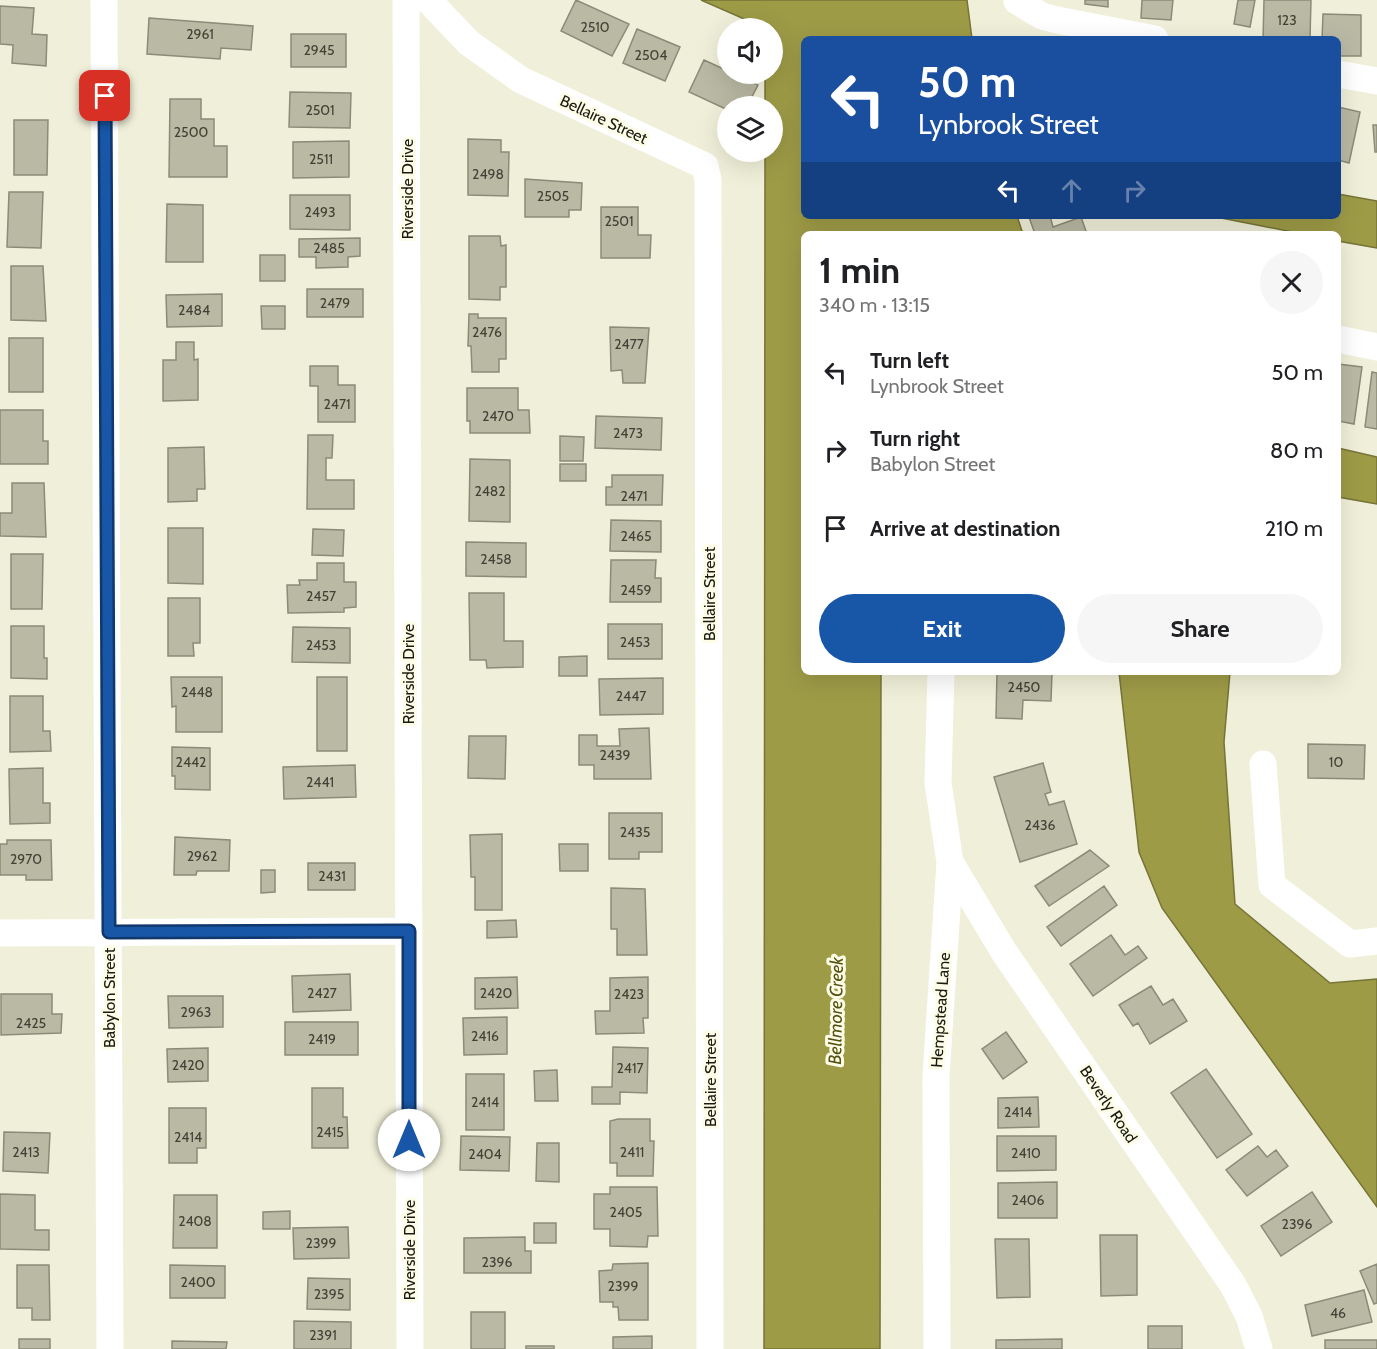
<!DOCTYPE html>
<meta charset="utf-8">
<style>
:root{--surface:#fff;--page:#f6f6f6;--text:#202124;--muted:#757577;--accent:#1856a7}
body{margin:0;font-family:Cabin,sans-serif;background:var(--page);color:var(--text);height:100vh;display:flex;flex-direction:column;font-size:22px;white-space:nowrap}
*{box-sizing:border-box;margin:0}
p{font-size:20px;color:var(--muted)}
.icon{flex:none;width:33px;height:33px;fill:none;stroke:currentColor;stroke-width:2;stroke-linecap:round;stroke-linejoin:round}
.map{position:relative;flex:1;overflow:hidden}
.side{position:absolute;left:801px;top:231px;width:540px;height:444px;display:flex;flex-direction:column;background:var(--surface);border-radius:9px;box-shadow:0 6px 24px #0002}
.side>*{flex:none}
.banner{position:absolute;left:801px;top:36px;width:540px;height:183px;border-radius:9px;box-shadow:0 6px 24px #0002;background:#1a4fa0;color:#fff;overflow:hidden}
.tools{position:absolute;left:717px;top:18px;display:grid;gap:12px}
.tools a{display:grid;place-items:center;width:66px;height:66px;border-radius:50%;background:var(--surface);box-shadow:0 6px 24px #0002;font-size:30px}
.pin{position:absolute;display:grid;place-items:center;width:51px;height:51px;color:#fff;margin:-26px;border-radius:12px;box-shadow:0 3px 9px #0006}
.me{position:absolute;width:66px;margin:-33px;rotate:0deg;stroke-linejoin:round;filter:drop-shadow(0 0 4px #0008)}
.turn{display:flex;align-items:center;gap:21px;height:126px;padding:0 18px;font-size:27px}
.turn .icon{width:78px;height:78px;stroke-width:2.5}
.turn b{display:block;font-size:42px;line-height:51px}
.lanes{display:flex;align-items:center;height:57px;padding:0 18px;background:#0003;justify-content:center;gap:30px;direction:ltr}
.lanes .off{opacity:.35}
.round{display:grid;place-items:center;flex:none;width:63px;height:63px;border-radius:32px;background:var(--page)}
.head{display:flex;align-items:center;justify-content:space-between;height:102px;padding:0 18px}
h1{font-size:36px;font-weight:800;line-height:45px}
.action{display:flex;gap:12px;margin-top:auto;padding:12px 18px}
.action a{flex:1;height:69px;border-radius:36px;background:var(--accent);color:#fff;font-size:24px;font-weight:800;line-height:69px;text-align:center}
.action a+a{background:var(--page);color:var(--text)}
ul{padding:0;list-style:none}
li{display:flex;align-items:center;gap:18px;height:78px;padding:0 18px}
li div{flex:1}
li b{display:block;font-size:22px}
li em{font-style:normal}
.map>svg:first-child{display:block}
.water{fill:#9e9b47;stroke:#767437;stroke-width:1.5}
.building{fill:#b9b9a4;stroke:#8b8b77;stroke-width:1.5}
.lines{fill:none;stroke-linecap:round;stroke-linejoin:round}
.minor{stroke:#fff;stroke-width:27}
.route-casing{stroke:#10386d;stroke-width:15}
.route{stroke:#1856a7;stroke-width:10}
.labels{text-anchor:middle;stroke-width:6;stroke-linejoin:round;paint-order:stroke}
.number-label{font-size:14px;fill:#414136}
.street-label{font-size:16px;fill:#191911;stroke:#fdfde7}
.water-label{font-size:18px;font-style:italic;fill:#545111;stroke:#fdfde7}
</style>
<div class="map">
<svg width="1377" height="1349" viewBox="0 0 1377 1349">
<rect width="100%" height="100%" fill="#f0f0da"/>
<!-- water -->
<path class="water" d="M701,0H967L972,39H804V216H1017L1023,234H804V672H881L880,1349H764L765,152H772V106H765V74H772V28H765Z
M1338,194L1377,201V248L1338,241V234H1303L1211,216H1338Z
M1338,448L1377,457V504L1338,497Z
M1119,672H1230L1224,742L1235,904L1330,983L1377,979V1207L1162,908L1139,852Z"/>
<!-- building -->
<path class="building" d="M576,0L629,24L612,56L561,31Z
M1085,0H1108V7L1085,4Z
M1142,0H1173L1171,20L1141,18Z
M1238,0H1255L1250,27L1234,24Z
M1264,0H1311L1310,39H1263Z
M0,6L34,8L32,34L47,35L46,66L12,63L13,45L0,44Z
M1323,14L1361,15V56H1338V39H1322Z
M149,18L253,26L251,50L221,48L220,59L147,54Z
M637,29L680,47L665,81L623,63Z
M291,34H346V67H291Z
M704,60L728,71V74H734L758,85L747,106H728V110L689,92Z
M290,92L351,93L350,128L289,127Z
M170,99H201V119H214V146H227V177H169Z
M1338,107L1360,112L1349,163L1338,160Z
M14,120H48L47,175H14Z
M1373,125H1377V152H1375Z
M468,139L501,140V152H509L508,196L468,195Z
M349,141V177L293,178V142Z
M525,179L582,183L581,210H569V217H525Z
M9,192H43L41,248L7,247Z
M290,195H350V230L290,229Z
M167,204L203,205V262H166Z
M601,207H638V235H651L650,258H601Z
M1050,216L1053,227L1081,217L1087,234H1035L1029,217Z
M469,236H500L501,246L506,245V287H500V300L469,299Z
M360,238V256L348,257V267L316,268V257H299V239Z
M260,255H285V281H260Z
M11,266H43L46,321L11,320Z
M307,289H363V317H307Z
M222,294V326L167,327L166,295Z
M261,306H285V329H262Z
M469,314H478V318H506V359H499V372H472L471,346H468Z
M610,327L649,328L645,383H623L622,370L611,371Z
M9,338H43V392H9Z
M176,342H194V360L198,359V400L163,401V360H176Z
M1338,364L1362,367L1354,424L1338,421Z
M310,366H338V385H355V422H318V386H310Z
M1372,372L1377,373V429L1365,427Z
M467,388H518V410H529L530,433H470V421H467Z
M0,410H43V441H48V464H0Z
M596,416L662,418L661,450L595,448Z
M308,435H333L332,458H326V480H354V509H307Z
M560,436L584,437L583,461H560Z
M204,447L205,489H197V501L168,502V448Z
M470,459L510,460V522L469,521Z
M560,464H586V481H560Z
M612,475H663L662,505H606V487H612Z
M12,483H44L46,537L0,536V513H12Z
M611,520L661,521V552L610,551Z
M168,528H203V584L168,583Z
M313,529L344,530L343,556L312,555Z
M466,542L526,543V577L466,576Z
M11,554H43L42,609H11Z
M611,560H656L655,578H661V602H610Z
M317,563H344V582H356V607L344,608V612L288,613L287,585H300L299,580H317Z
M469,593H504V641H523V667L487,668L486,660H470Z
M168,598H200V643H193L194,656H168Z
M608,624H662V659H608Z
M11,626H44V658H47V679L11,678Z
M293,627L350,628V663L292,662Z
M587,656V676H559V657Z
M997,672H1060L1052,673L1051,701L1023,700L1022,719L996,718Z
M171,677H222V732H176V706L172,707Z
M317,677H347V751H317Z
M663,678V714L600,715L599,679Z
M10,696H43V731H50L51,751L10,752Z
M649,728L651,779H594V765H579V735H597V746H620L619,729Z
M469,736H506L505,779L468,778Z
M1308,744L1365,745L1364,779L1308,778Z
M172,747L210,748V790L175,789V776H172Z
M1043,763L1051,792L1045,794L1049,805L1064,801L1077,844L1020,862L994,777Z
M355,765L356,797L284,799L283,767Z
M43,768V803H50V823L10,824L9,769Z
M609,813H662V852H639V859H609Z
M502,834V910H475V877H471L470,835Z
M175,837L230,840L229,871H197L196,875H174Z
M7,840H51L52,880H26V875H0V844H7Z
M559,844H588V871H560Z
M1090,850L1109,866L1049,906L1035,886Z
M308,863H355V890H308Z
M261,870H275V892L261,893Z
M1104,886L1117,905L1061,946L1047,927Z
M611,888L645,889L647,955H617V929H611Z
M516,920L517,937L487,938V921Z
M1111,935L1125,955L1138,946L1147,958L1093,996L1070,964Z
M350,974L351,1010L293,1012L292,976Z
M517,977L518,1008L475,1009V978Z
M648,977V1018H643L644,1033L596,1034L595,1011H610V978Z
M1151,986L1163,1005L1173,999L1187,1021L1150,1044L1138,1023L1133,1026L1119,1005Z
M1,994H52V1014H62L61,1033L1,1035Z
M168,996H223V1027L169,1028Z
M507,1017V1054L464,1055L463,1018Z
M285,1022H358V1055H285Z
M1006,1032L1027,1062L1003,1079L982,1049Z
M613,1047L648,1048L647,1093L620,1092V1104H592V1087H612Z
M208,1048V1081L168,1082L167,1049Z
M1206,1069L1252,1134L1217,1158L1171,1093Z
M557,1070L558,1101H535L534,1071Z
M466,1074H504V1130H466Z
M312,1088H343V1117H347L348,1148H312Z
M1038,1097L1039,1127L998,1128V1098Z
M169,1108H206V1148H197V1163H169Z
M618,1119H650V1141H654L653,1176H617V1163H610V1121Z
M4,1132L50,1133L48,1173L3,1171Z
M461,1136L510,1137L509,1171L460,1170Z
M997,1136H1056V1170L997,1171Z
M537,1143H559V1182L536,1181Z
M1258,1146L1267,1157L1276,1150L1288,1166L1247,1196L1226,1170Z
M1057,1182V1218H998V1183Z
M610,1187H657L658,1236H648L647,1247L610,1246V1229H594V1194H610Z
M1312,1192L1332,1222L1281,1256L1261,1226Z
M0,1194L35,1195V1230H49V1250L0,1249Z
M174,1195H217V1248H173Z
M290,1211V1229H263V1212Z
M534,1223H556V1243H534Z
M348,1227L349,1258L294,1259L293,1228Z
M1100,1235H1137V1295L1101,1296Z
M525,1237V1251H531V1273H464V1238Z
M995,1239H1029L1030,1297L997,1298Z
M648,1263V1320H619L618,1307H613V1302H600L599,1271L612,1270L613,1264Z
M1377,1264V1303L1374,1304L1360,1271Z
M17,1265H49L50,1320H32V1308H17Z
M170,1265L225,1266V1298H170Z
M308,1278L350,1279V1310L307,1309Z
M1364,1290L1372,1322L1312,1336L1305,1305Z
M471,1312H505V1349H471Z
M294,1321L351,1322V1349H294Z
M1148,1326H1182V1349H1148Z
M652,1336V1349H613V1337Z
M19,1339H50V1349H19Z
M1062,1339V1349H996V1340Z
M1325,1340H1377V1349H1325Z
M172,1341L227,1342L226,1349H172Z
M526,1346H554V1349H526Z"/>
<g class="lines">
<!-- minor -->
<path class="minor" d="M104,0L110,1349
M406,0L410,1349
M428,0L469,43L521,80L705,166L708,180L710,1349
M1017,1L1042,16L1057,20L1155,39
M1338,74L1377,81
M1338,339L1377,347
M1263,764L1272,885L1350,944L1377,941
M950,862L1004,952L1233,1285L1249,1316L1259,1349
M0,933L409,931
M937,1349L936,1076L950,862L938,783L941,672"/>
</g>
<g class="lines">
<defs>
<path id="route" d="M105,96L109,932L409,931V1140"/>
</defs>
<!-- route casing -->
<use href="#route" class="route-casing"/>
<!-- route -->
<use href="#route" class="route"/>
</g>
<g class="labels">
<!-- number labels -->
<g class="number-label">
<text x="1287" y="25">123</text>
<text x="595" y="32">2510</text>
<text x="200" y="39">2961</text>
<text x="319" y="55">2945</text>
<text x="651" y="60">2504</text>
<text x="320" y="115">2501</text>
<text x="191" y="137">2500</text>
<text x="321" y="164">2511</text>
<text x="488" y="179">2498</text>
<text x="553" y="201">2505</text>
<text x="320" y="217">2493</text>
<text x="619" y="226">2501</text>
<text x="329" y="253">2485</text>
<text x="335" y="308">2479</text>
<text x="194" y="315">2484</text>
<text x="487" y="337">2476</text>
<text x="629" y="349">2477</text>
<text x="337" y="409">2471</text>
<text x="498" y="421">2470</text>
<text x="628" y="438">2473</text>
<text x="490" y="496">2482</text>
<text x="634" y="501">2471</text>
<text x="636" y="541">2465</text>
<text x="496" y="564">2458</text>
<text x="636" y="595">2459</text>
<text x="321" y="601">2457</text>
<text x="635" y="647">2453</text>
<text x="321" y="650">2453</text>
<text x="1024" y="692">2450</text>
<text x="197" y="697">2448</text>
<text x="631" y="701">2447</text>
<text x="615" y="760">2439</text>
<text x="191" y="767">2442</text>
<text x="1336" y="767">10</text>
<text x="320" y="787">2441</text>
<text x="1040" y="830">2436</text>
<text x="635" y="837">2435</text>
<text x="202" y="861">2962</text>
<text x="26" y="864">2970</text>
<text x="332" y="881">2431</text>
<text x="322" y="998">2427</text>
<text x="496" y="998">2420</text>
<text x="629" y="999">2423</text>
<text x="196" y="1017">2963</text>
<text x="31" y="1028">2425</text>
<text x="485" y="1041">2416</text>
<text x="322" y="1044">2419</text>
<text x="188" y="1070">2420</text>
<text x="630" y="1073">2417</text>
<text x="485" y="1107">2414</text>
<text x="1018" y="1117">2414</text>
<text x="330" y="1137">2415</text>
<text x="188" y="1142">2414</text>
<text x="26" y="1157">2413</text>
<text x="632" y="1157">2411</text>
<text x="1026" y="1158">2410</text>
<text x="485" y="1159">2404</text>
<text x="1028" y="1205">2406</text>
<text x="626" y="1217">2405</text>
<text x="195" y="1226">2408</text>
<text x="1297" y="1229">2396</text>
<text x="321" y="1248">2399</text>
<text x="497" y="1267">2396</text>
<text x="198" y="1287">2400</text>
<text x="623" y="1291">2399</text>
<text x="329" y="1299">2395</text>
<text x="1338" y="1318">46</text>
<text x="323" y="1340">2391</text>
</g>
<!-- street labels -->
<g class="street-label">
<text transform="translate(604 119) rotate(25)" y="6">Bellaire Street</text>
<text transform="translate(407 189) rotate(-90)" y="6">Riverside Drive</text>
<text transform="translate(709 594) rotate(-90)" y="6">Bellaire Street</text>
<text transform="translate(408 674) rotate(-90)" y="6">Riverside Drive</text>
<text transform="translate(109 998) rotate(-90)" y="6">Babylon Street</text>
<text transform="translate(940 1010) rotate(-86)" y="6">Hempstead Lane</text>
<text transform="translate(710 1080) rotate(-90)" y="6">Bellaire Street</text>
<text transform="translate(1109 1104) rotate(56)" y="6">Beverly Road</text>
<text transform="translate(409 1250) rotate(-90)" y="6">Riverside Drive</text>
</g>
<!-- water labels -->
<g class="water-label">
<text transform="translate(836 1011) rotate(-89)" y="6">Bellmore Creek</text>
</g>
</g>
</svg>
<div class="tools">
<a><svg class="icon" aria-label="sound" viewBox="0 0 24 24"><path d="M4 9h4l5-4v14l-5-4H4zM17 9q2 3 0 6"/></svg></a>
<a><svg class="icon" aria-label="layers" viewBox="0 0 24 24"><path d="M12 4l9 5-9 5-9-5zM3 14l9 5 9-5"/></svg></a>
</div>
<div class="pin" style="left:105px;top:96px;background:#d93025"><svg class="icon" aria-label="arrive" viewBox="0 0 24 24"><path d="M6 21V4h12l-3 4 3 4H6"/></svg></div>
<svg class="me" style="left:409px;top:1140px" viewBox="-20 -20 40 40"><circle r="19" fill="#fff"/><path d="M0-13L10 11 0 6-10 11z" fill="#1856a7"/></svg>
<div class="banner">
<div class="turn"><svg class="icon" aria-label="left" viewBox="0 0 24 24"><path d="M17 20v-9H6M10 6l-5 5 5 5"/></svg><div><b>50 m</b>Lynbrook Street</div></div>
<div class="lanes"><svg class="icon" aria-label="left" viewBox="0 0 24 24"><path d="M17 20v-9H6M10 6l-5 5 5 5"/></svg><svg class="icon off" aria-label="ahead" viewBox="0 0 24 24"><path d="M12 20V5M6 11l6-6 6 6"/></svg><svg class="icon off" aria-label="right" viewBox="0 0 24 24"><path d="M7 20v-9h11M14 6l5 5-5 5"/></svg></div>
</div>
<section class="side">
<div class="head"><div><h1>1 min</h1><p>340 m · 13:15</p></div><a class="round"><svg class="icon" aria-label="close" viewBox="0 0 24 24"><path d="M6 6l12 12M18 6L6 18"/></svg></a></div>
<ul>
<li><svg class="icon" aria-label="left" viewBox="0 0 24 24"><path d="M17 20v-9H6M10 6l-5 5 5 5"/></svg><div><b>Turn left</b><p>Lynbrook Street</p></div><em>50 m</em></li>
<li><svg class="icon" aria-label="right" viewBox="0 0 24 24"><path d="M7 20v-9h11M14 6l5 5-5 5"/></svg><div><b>Turn right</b><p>Babylon Street</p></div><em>80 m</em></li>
<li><svg class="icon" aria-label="arrive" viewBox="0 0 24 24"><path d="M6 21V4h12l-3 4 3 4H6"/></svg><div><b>Arrive at destination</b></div><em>210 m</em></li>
</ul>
<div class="action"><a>Exit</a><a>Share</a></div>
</section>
</div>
